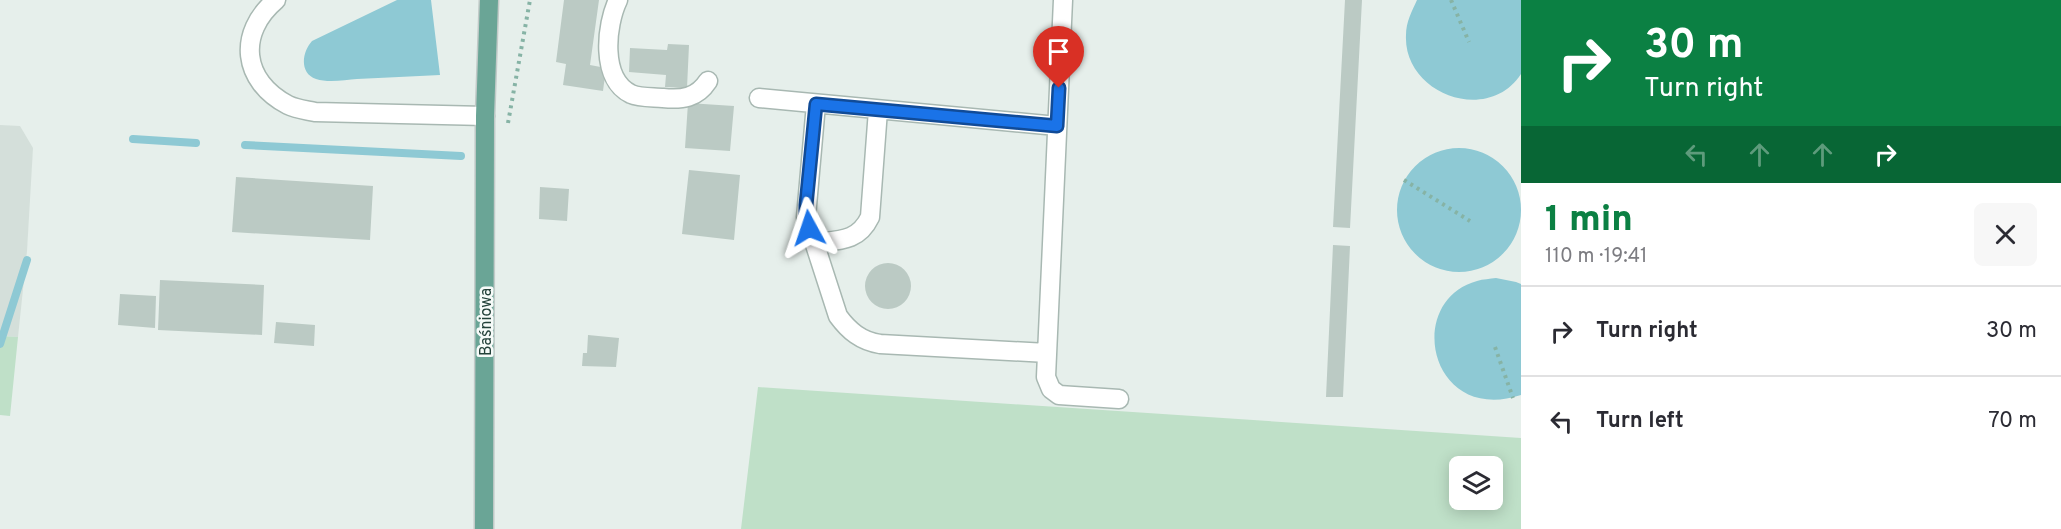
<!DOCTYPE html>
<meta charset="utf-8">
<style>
:root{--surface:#fff;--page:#f7f7f7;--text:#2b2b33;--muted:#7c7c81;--line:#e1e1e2;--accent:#0b8043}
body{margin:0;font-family:Overpass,sans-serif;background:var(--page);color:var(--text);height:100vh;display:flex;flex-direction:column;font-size:22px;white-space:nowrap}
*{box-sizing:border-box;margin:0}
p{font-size:20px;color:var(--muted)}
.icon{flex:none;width:33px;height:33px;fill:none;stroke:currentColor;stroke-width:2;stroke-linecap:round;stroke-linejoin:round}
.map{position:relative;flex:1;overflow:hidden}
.drawer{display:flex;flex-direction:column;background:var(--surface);width:540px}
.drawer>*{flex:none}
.banner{background:#0b8043;color:#fff;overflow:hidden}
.fabs{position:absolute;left:1449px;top:456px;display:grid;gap:12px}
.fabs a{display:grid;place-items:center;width:54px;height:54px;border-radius:9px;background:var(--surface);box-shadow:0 3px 15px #0003;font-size:30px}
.pin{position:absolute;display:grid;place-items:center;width:51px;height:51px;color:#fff;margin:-62px -26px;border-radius:50% 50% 50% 0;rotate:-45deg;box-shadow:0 0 6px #0007}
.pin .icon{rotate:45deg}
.me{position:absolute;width:66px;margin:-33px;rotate:355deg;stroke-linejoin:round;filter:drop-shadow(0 0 4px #0008)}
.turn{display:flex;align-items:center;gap:21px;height:126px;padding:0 24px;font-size:27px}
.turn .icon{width:78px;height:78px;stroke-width:2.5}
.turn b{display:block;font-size:42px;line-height:51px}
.lanes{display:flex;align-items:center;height:57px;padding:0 24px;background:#0003;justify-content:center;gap:30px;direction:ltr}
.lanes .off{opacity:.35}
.round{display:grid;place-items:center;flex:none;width:63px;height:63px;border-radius:9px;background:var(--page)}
.overview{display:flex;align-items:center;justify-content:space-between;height:102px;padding:0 24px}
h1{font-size:36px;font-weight:800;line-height:45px;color:var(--accent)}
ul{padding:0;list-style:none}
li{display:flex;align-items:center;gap:18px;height:90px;padding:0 24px;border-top:2px solid var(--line)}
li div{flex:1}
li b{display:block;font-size:22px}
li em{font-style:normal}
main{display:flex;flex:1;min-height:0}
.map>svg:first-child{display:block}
.built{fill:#d4dfda}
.green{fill:#bfe0c8;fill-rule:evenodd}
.water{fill:#8ec9d4}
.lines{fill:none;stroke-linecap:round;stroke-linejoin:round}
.stream{stroke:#8ec9d4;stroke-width:8}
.building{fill:#bbcac4}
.minor-casing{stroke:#a8b8b2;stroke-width:21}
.major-casing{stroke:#c2cac8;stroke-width:21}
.path{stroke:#86b3a5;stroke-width:4;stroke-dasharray:3 4.5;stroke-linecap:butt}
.minor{stroke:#fff;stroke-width:18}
.major{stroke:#6aa596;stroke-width:18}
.route-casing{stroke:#114b97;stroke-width:15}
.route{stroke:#1a73e8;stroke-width:10}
.labels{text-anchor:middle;stroke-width:5;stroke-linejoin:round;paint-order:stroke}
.street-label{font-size:16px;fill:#24423a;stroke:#f7fbf9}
</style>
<main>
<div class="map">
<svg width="1521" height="529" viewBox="0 0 1521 529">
<rect width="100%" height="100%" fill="#e6efeb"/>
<!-- built -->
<path class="built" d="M0,125L20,126L33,148L27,251L18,337L0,336Z"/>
<!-- green -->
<path class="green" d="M0,336L18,337L10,416L0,415Z
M758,387L1521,438V529H741ZM1492,466V500H1460V466Z"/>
<!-- water -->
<path class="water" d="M397,0H431L440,75C413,76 385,78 357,79C345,80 328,83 316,79C299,73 302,52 312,41Z
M1417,0H1521V74C1488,125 1403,94 1406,35C1406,22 1412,11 1417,0Z
M1397 210a62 62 0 1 1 124 0a62 62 0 1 1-124 0Z
M1496,278L1516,282L1521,284V395C1429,425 1404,301 1477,281C1483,279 1490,279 1496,278Z"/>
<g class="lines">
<!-- stream -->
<path class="stream" d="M133,139L196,143
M245,145L461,156
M0,344L27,260"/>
</g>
<!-- building -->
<path class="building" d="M564,0H599L590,65L606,68L603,91L563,85L566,64L556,62Z
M1345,0H1362L1350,228L1333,227Z
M668,44L689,45L687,88L665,87L666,75L629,72L630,48L667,50Z
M688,103L734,106L730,151L685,148Z
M689,170L740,175L734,240L682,234Z
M236,177L373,186L370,240L232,232Z
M540,187L569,189L567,221L539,219Z
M1333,245L1350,246L1343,397H1326Z
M865 286a23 23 0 1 1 46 0a23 23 0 1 1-46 0Z
M160,280L264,285L262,335L158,330Z
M120,294L156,296L155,328L118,325Z
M276,322L315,325L314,346L274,343Z
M588,335L619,338L616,367L582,366L583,353H587Z"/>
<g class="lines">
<defs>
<path id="minor" d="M276,0C237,33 242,81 288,105C296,109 306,110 315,112L485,116
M618,0C606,25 600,79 631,94C640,98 654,97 663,98C682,100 697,98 708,81
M1063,0L1046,377L1051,389L1059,395L1119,399
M759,98L1057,126
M816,104L806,217L838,316C849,331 861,341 880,344L1047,353
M814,243C839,240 858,242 870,217L878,110"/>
<path id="major" d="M484,529L485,116L489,0"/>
</defs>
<!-- minor casing -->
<use href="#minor" class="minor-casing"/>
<!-- major casing -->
<use href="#major" class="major-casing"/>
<!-- path -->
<path class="path" d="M1451,0L1469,42
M508,123L530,0
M1404,180L1470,221
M1495,347L1513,398"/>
<!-- minor -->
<use href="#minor" class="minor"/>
<!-- major -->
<use href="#major" class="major"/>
</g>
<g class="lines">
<defs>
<path id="route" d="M809,228L806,217V205L816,104L1057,126L1059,88"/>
</defs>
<!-- route casing -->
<use href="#route" class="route-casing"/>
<!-- route -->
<use href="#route" class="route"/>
</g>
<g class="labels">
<!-- street labels -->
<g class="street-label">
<text transform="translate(485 322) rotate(-90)" y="6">Baśniowa</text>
</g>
</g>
</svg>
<div class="fabs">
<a><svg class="icon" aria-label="layers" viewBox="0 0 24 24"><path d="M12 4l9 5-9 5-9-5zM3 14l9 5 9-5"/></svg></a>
</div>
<div class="pin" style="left:1059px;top:88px;background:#d93025"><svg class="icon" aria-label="arrive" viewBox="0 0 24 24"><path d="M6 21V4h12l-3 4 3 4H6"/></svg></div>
<svg class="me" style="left:809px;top:228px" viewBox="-20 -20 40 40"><path d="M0-17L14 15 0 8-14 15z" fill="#1a73e8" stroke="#fff" stroke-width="4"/></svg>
</div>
<section class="drawer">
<div class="banner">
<div class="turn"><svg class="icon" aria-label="right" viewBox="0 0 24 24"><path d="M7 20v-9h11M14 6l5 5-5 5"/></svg><div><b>30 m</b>Turn right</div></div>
<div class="lanes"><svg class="icon off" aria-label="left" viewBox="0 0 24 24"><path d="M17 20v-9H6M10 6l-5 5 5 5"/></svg><svg class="icon off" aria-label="ahead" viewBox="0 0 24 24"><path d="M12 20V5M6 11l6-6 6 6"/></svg><svg class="icon off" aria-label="ahead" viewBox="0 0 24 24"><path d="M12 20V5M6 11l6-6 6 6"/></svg><svg class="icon" aria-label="right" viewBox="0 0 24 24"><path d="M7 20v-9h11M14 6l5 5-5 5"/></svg></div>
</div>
<div class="overview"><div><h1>1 min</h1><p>110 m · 19:41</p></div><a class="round"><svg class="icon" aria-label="close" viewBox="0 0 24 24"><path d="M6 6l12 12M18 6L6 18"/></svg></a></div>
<ul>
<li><svg class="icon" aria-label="right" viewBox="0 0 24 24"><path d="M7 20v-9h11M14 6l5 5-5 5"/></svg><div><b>Turn right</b></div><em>30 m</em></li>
<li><svg class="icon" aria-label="left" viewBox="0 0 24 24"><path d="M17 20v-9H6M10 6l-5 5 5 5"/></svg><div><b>Turn left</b></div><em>70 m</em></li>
</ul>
</section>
</main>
